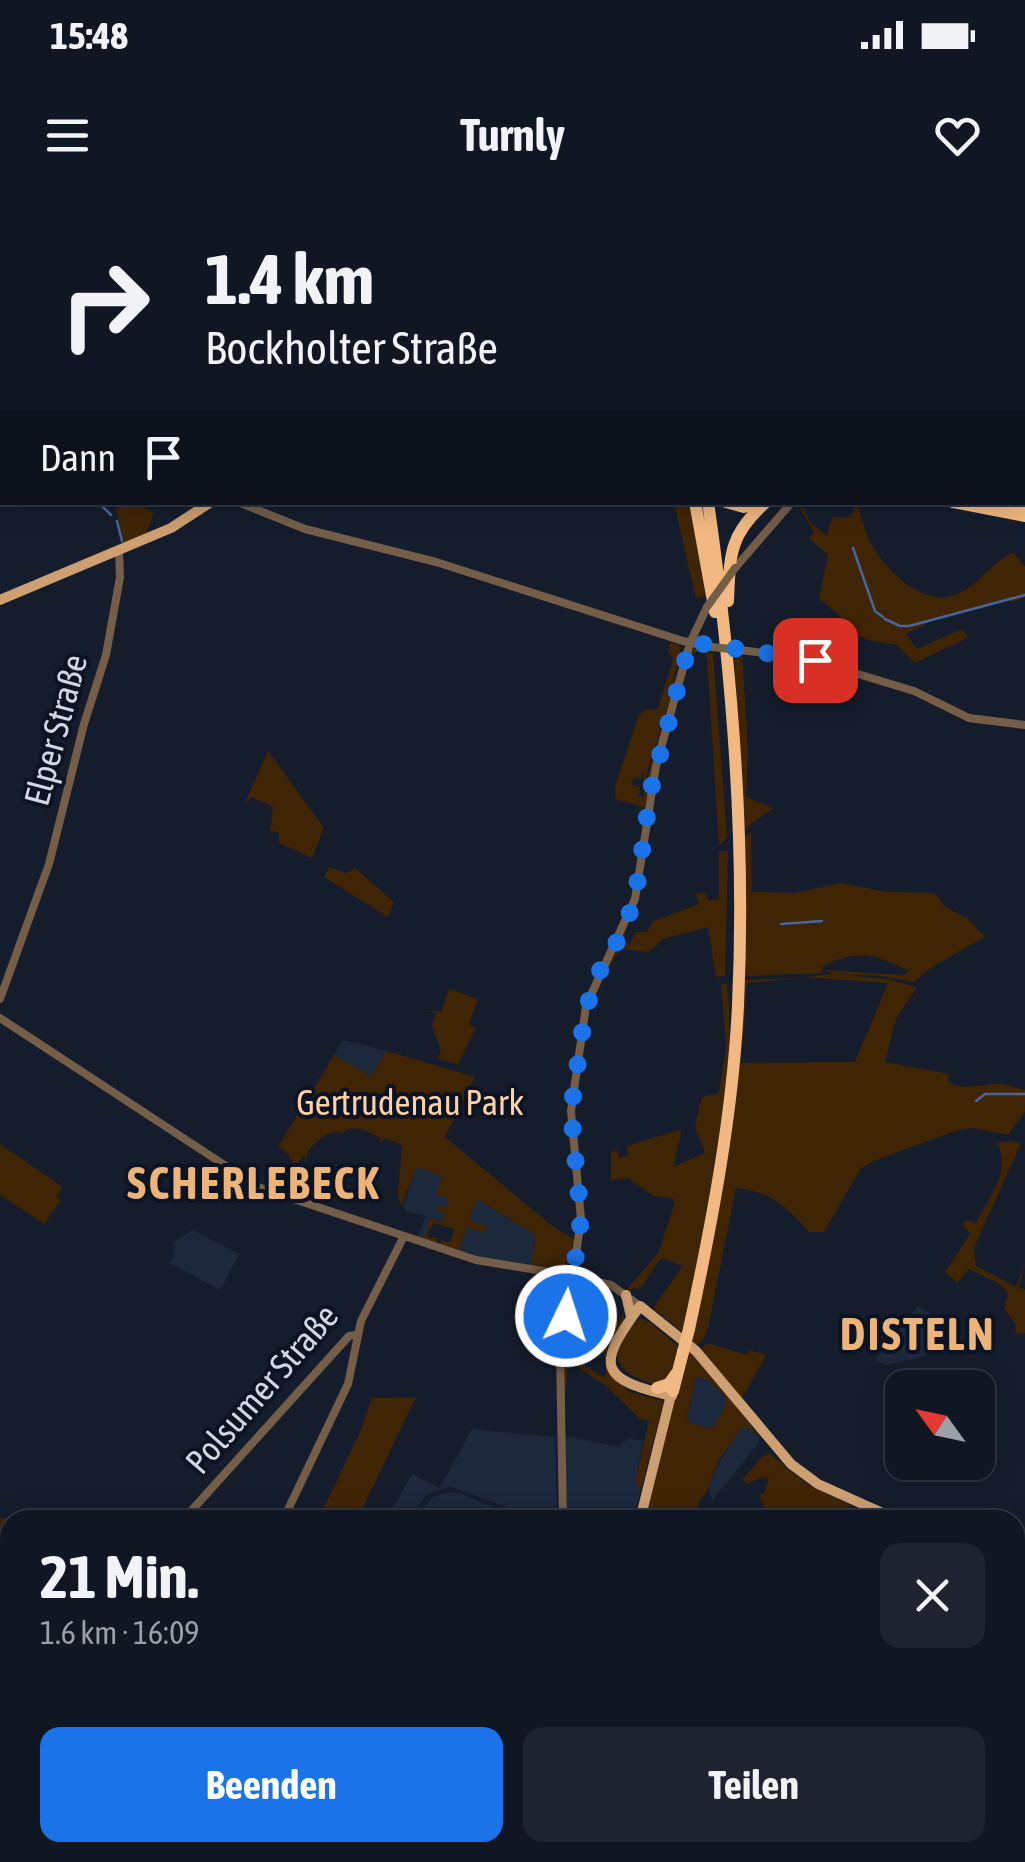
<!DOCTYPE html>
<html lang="de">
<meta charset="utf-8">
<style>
:root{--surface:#101622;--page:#1e232f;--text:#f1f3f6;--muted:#9c9fa5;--line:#303540;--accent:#1a73e8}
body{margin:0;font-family:"Asap Condensed",sans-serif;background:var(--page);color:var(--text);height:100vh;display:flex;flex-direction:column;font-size:38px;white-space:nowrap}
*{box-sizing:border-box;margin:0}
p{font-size:32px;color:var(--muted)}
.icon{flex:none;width:55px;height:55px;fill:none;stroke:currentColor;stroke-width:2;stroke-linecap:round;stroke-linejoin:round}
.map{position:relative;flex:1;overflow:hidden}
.side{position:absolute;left:0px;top:1310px;width:1025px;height:352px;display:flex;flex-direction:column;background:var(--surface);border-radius:30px 30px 0 0;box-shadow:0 5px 25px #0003,0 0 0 2px var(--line)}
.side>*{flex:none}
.hud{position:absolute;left:0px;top:0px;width:1025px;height:305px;box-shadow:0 5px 25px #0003,0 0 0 2px var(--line);background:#101622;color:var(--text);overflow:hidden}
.needle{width:65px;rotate:303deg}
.controls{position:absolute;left:885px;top:1170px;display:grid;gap:20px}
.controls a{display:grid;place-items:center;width:110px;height:110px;border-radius:20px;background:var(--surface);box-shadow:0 5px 25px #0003,0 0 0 2px var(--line);font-size:50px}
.pin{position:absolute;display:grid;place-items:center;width:85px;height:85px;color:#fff;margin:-42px;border-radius:20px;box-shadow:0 5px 15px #0006}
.me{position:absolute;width:110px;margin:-55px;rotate:4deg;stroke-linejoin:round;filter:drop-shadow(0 0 8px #0008)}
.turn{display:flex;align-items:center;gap:35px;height:210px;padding:0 40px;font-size:45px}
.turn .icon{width:130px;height:130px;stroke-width:2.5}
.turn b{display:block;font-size:70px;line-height:85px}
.then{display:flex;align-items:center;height:95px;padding:0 40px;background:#0003;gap:20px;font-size:38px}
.round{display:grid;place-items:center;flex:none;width:105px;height:105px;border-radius:20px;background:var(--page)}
.summary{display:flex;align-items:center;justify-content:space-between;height:170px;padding:0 40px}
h1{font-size:60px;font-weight:700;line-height:75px}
.cta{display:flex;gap:20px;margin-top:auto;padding:20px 40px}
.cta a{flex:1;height:115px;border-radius:20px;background:var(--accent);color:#fff;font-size:40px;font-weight:700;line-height:115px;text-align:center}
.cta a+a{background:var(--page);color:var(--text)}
.status{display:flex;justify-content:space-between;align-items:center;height:70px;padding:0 50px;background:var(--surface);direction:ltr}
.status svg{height:28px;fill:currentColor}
header{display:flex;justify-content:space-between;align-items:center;height:130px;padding:0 40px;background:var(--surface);font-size:45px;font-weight:700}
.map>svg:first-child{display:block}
.built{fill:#1c283c}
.green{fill:#402505;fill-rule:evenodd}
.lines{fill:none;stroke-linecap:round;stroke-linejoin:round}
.stream{stroke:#46669e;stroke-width:2.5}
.minor{stroke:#745e48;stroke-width:8}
.major{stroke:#cd9f71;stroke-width:10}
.highway{stroke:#f1b981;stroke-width:12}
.minor-bridge{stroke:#745e48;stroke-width:8}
.highway-bridge{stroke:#f1b981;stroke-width:12}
.route{stroke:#1a73e8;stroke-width:18;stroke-dasharray:0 32.4}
.labels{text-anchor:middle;stroke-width:8;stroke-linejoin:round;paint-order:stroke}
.street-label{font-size:35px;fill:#d2d8e3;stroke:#0c1423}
.park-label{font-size:35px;fill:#ffd2a6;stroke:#0c1423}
.district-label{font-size:45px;font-weight:bold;letter-spacing:2.5px;fill:#edb47a;stroke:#0c1423}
</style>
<div class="status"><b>15:48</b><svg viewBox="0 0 49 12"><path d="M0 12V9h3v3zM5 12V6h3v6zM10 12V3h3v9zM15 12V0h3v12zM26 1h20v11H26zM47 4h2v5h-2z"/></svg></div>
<header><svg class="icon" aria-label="menu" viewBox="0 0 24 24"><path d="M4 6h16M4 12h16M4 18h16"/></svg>Turnly<svg class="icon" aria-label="heart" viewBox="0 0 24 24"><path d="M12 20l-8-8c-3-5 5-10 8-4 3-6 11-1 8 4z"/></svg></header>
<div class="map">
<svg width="1025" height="1662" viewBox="0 0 1025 1662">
<rect width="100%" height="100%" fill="#151d2d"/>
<!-- built -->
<path class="built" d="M343,840L387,851L371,877L334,855Z
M417,966L443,976L450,999L443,1022L430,1018L425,1039L417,1037L426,1016L406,1011L403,1006Z
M477,999L531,1032L535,1039L531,1066L481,1057L459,1050L467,1027L486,1033L469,1020Z
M193,1030L239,1054L220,1090L170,1063L175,1055L172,1050L176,1047L173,1042Z
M918,1106L953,1128L955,1136L921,1158L885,1165L875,1160Z
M696,1177L708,1180L725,1197V1207L712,1229L689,1222L687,1217Z
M744,1224L758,1236L759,1242L712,1301L708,1286L725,1252Z
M472,1229L555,1237L557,1320H541L450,1286L426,1295L410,1320H386L412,1274L440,1288Z
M565,1236L619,1247L627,1238L643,1241L636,1278L637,1287L641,1289L633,1320H567Z
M449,1292L460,1293L522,1320H416L432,1297Z"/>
<!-- green -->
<path class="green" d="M115,303H149L145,309L154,312L146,334L124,343Z
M674,303H689L707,396L696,398Z
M797,303H801L811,323L827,336L832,317H846L855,311L852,303H857C861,314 864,329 869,340C883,368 923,409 957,394C978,386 996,357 1014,353L1025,367V397L1013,402L1005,399L929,420L926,424L906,434L917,449L957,431L962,430L969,437L915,463L897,445L868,440L848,432L845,421L819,398L828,355L809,338L814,332Z
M670,442L680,445C682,459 673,473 672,488L676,474V482L650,586L645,587L671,494L643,586L644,569L641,578H634L631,584L640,587L638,597L642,595L643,602L645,589L649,590L646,608L615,599L616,584L638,517L645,510L658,509L673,459L668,452Z
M695,448L713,453L727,637L719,646L707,457L703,451L695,452L691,458L674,511L691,450Z
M742,453L748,550L746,597L773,608L743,630L734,454Z
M268,551L324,628L312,658L279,643V633L270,630L273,607L251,597L244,605Z
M751,632L752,692L795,693L841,683L887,692L935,693L944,706L968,719L985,737L937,764L913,782L881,776L835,774L887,779L917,787L896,819L885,862L949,874L948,881C964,892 979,884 997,884C1005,884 1014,887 1022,889L1025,890V911L1008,935L973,928L955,931L876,960L861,968L824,1032H809C787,1007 770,991 736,988L708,1127L703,1140L696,1145L690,1139L741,780L802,778L747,783L741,863L855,862L888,783L805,777L833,774L825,770L903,775L909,771C871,753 863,749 824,765L821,773L743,776L744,637Z
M719,651H728L725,776L716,777L708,727L663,739L649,752L621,749L603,775L627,725L623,740L629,744L636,732H647L652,722L699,704L696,694L704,692L709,701L719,699Z
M329,667L347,673L355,668L394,702L388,717L324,677Z
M721,784H727C739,900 706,1020 684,1133L653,1108L683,1066L662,1058C652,1067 647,1083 638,1090L634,1087L630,1091L627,1089L658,1053L674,1005L673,998L654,996L628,978L611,980V953L616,949L619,958L628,956L627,946L682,929L673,967L705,953L695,927L702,897L719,893L726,848Z
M449,789L478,799L469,824L476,828L458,864L437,859L441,851L432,826L436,814L425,810L441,812Z
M387,851L475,877L445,937L555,1028L574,1039L569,1065L565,1068L531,1066L535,1039L531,1032L477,999L469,1020L487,1026L486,1033L467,1027L459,1050L440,1044L442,1039L447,1043L451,1041L454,1029L434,1023L427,1034L430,1038H438L437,1043L424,1039L430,1018L442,1022L446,1014L436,1010L438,1005L447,1007L449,999L436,994L442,976L417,967L401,1006L398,995L402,945L385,938L380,943V938C369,931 350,923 342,934L340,930L338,936L337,931C323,935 315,942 307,953L308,959L303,956L295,967L288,954L278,947L334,855L371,876Z
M1009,941L1021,943L974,1048L976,1066L1016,1087L1025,1063L1019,1087L1025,1090V1133L1016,1134L1015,1123L1004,1108L1008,1093L1000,1084L969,1069L957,1083L945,1072L970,1034L963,1025L966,1020L976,1023C988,997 1012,973 997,943Z
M0,944L63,987L56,997L61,1000L44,1024L0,995Z
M624,1111V1119L607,1148L610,1173L629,1192L664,1201L641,1289L637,1287L636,1278L649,1220L640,1219L605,1185L568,1161L564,1208V1153L603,1177L606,1175L604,1143Z
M640,1118L651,1123L680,1148L669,1179L657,1185C613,1173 603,1151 640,1118Z
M707,1143L748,1155L749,1150L766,1155L742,1198L701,1150Z
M688,1150L741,1211L758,1236L744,1225L720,1258L706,1292L698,1304L695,1320H644ZM696,1177L708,1180L725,1196V1207L712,1229L689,1222L687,1217Z
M416,1197L357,1320H318L361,1230L372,1198Z
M769,1253L807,1284L850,1305L841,1320H769L759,1295L764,1293L769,1279L762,1277L747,1284L743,1279L762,1257Z
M0,1318L10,1320V1465L0,1461Z
M992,1653L978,1662H779L770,1656L764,1662H749L745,1653Z"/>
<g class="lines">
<!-- stream -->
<path class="stream" d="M0,280H2
M98,302L111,315
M117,321L122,341
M853,348L875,411L883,417
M885,419L900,426H909L1025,395
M781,724L822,721
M976,901L985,894H1025"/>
<!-- minor -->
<path class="minor" d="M0,178L2,179
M238,302L305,329L436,362L683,441L712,447
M735,368L792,302
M740,450L805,458L914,491L969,518L1025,525
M0,799L49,664L84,524L106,455L120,377L119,351
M0,818L258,987L476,1060L567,1075L573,1082L580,1078L611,1085L640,1106
M567,1075L574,1069L581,1019L571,911L586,806L635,699L656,566L690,443L707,407
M183,1320L349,1136L356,1135
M283,1320L348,1184L361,1121L404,1036
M563,1320L560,1150L573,1082
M0,1500L10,1491
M202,1662L205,1652"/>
<!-- major -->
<path class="major" d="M765,0L770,2
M686,2L690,0
M1022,111H1025
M0,400L171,328L211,302
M626,1095L631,1117
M672,1196C599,1179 595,1167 640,1106L696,1151L791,1264L818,1284L898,1320
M640,1320L672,1191
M1015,1487L1025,1502
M529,1662L531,1652"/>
<!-- highway -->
<path class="highway" d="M307,0L311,2
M647,0L648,2
M659,0L660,2
M1022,292H1025
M695,302L715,412
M726,302L744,307L757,302
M953,302L1025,316
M998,302L1025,307
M728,401C730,354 729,335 766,302
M689,1129C712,1023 733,913 738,805C746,637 732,468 708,302
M657,1188L669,1184L676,1174
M673,1191L683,1152"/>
<!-- minor-bridge -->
<path class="minor-bridge" d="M707,407L735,368
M712,447L740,450"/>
<!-- highway-bridge -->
<path class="highway-bridge" d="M683,1152L689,1129"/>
</g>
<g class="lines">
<!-- route -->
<path class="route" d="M566,1116L573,1082L567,1076L574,1069L581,1019L571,911L585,812L598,774L622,733L635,699L651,589L690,442L815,460"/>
</g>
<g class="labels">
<!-- street labels -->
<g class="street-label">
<text transform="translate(56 530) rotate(-75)" y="12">Elper Straße</text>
<text transform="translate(262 1189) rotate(-49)" y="12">Polsumer Straße</text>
</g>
<!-- park labels -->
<g class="park-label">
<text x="410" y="915">Gertrudenau Park</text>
</g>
<!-- district labels -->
<g class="district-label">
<text x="254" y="999">SCHERLEBECK</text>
<text x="918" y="1150">DISTELN</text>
</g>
</g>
</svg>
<div class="controls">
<a><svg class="needle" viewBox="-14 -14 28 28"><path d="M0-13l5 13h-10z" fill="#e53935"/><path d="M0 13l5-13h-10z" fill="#9c9fa5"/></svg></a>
</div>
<div class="pin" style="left:815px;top:460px;background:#d93025"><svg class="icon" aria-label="arrive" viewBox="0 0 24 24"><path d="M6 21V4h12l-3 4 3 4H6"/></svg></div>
<svg class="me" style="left:566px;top:1116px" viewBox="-20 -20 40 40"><circle r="17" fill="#1a73e8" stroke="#fff" stroke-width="3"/><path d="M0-11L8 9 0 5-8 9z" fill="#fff"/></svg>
<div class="hud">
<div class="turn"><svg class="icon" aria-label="right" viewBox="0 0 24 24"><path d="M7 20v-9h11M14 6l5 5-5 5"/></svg><div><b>1.4 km</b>Bockholter Straße</div></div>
<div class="then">Dann<svg class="icon" aria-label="arrive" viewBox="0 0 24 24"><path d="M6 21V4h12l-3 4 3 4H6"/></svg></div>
</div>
<section class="side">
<div class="summary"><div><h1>21 Min.</h1><p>1.6 km · 16:09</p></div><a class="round"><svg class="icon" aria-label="close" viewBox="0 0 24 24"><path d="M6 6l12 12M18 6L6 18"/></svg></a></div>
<div class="cta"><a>Beenden</a><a>Teilen</a></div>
</section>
</div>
